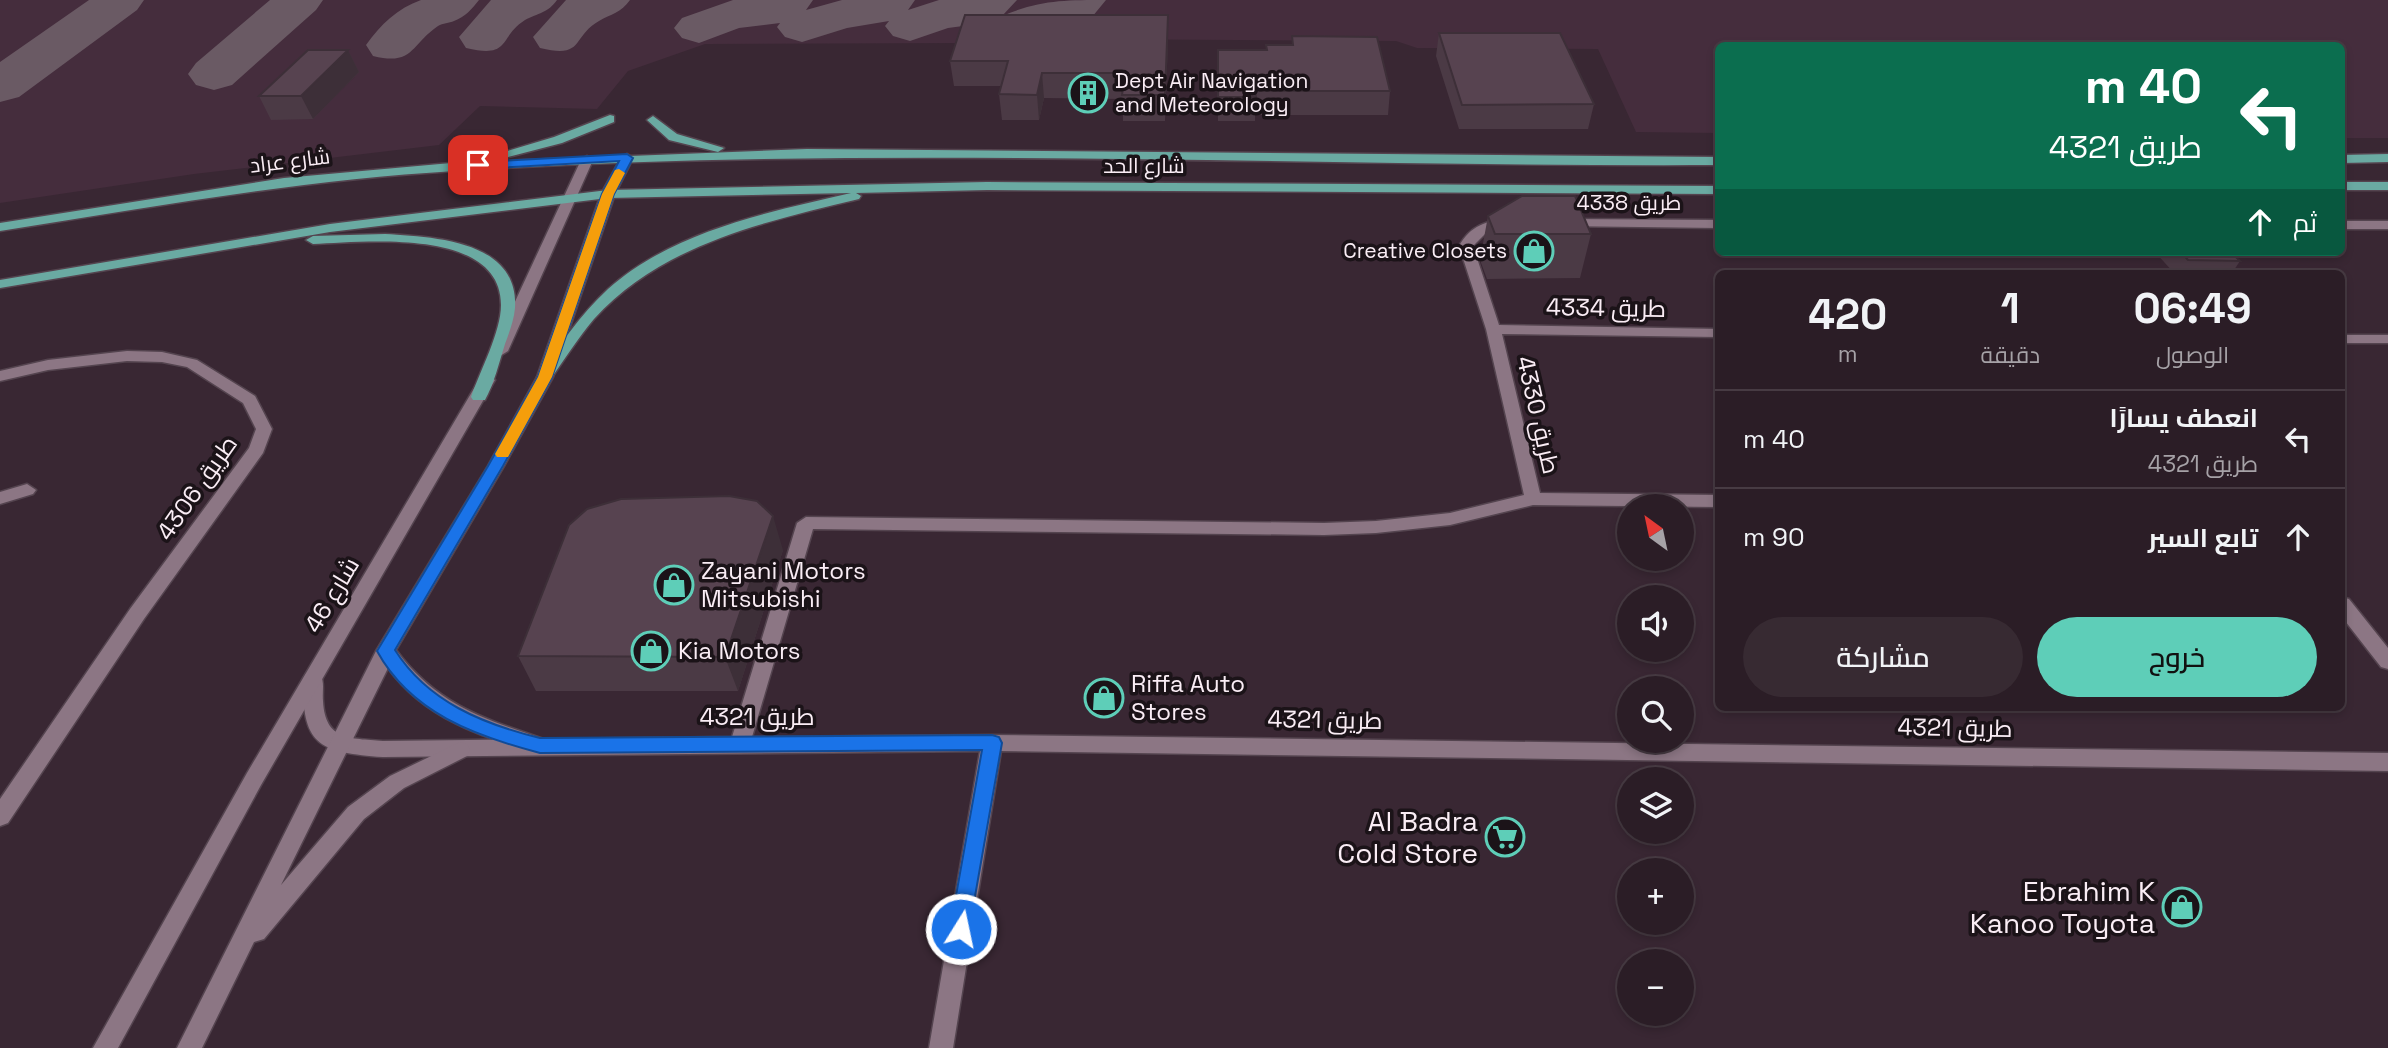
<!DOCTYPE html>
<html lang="ar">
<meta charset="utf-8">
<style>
:root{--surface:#2b1d26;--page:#372a32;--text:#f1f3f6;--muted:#a6a2a7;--line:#473b43;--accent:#5eceb8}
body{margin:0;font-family:"Space Grotesk",Cairo,sans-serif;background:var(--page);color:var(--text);direction:rtl;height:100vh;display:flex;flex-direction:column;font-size:26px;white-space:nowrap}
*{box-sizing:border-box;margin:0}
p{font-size:23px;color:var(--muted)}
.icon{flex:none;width:38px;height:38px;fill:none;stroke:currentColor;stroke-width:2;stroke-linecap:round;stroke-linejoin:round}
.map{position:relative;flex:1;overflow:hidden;direction:ltr}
.drawer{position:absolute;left:1715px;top:270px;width:630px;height:441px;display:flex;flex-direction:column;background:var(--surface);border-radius:10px;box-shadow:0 4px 10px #0003,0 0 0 2px var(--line);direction:rtl}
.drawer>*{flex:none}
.banner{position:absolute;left:1715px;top:42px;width:630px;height:214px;border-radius:10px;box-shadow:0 4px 10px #0003,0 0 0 2px var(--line);direction:rtl;background:#0b6e4f;color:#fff;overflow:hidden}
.needle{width:46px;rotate:327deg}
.controls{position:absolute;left:1617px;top:494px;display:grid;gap:14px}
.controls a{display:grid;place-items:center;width:77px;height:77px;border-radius:50%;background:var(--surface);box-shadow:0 4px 10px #0003,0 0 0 2px var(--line);font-size:35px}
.pin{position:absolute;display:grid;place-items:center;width:60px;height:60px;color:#fff;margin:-30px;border-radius:14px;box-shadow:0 4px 10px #0006}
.me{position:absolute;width:77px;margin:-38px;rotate:10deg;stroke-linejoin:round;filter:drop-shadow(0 0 5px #0008)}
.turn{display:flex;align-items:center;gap:24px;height:147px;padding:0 28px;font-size:32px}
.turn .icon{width:91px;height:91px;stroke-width:2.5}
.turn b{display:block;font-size:49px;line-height:60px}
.then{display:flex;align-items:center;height:66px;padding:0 28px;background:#0003;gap:14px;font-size:26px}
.eta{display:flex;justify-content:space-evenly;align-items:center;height:119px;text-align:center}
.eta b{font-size:42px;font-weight:600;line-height:49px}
.button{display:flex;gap:14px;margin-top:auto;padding:14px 28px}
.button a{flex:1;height:80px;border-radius:42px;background:var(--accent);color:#111;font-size:28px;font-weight:600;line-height:80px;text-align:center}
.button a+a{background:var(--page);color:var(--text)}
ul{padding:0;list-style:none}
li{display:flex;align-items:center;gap:21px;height:98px;padding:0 28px;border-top:2px solid var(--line)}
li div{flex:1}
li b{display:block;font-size:26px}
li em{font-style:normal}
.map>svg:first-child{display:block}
.built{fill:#452d3d}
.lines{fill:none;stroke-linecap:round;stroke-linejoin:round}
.taxiway{fill:#6a5a64;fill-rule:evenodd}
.minor-casing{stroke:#54444f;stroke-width:3}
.secondary-casing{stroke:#54444f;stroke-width:3}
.primary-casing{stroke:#54444f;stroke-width:3}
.minor{fill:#8c7684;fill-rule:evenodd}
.secondary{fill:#8c7684;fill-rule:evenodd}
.primary{fill:#6aaaa2;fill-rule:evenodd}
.wall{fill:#4b3a45}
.shaded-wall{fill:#3d2f38}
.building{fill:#574350;stroke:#3d2f38;stroke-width:2}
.route{fill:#1a73e8;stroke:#114b97;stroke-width:2}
.slow{fill:#f59e0b}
.labels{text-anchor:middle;stroke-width:7;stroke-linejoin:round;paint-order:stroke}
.far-poi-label{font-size:21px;fill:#faedf5;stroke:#1b1318;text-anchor:start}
.far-street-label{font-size:21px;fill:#faedf5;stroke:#1b1318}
.street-label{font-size:24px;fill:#faedf5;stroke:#1b1318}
.poi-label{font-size:24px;fill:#faedf5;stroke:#1b1318;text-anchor:start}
.near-poi-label{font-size:28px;fill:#faedf5;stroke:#1b1318;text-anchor:end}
</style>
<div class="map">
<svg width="2388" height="1048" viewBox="0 0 2388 1048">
<rect width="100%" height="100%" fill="#392733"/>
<!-- built -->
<path class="built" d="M0,0H2388V138H2342V46H1718V133L1636,132L1598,49L1417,48L1396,41L1080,39L967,43L705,44L628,71L597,109L480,106L439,145L194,174L0,203Z"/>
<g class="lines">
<!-- taxiway -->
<path class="taxiway" d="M89,0H144L137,10L19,97L0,102V62Z
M270,0H323L316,10L232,85L214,90L196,85L188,74L196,63Z
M421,0H479C472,9 465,17 454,21C449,23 443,23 438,26C410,45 414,66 373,56L366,45C380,25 398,8 421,0Z
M557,0C548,13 538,13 525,20C498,37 512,59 466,48L459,37L491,0Z
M566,0H630C621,13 611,14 599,21C571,37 585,59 540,48L533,37Z
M733,0H813L806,10L842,0H915L908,10L939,0H1017L1002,16C1040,0 1064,0 1106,0L1092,17L1058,25L1035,37L1018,42L1001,37L993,27L1000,17L993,22L948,28L910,41L893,36L885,26L889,21L847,28L802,42L785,37L777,27L780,23L739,28L699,43L682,38L674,28L682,18Z"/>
<defs>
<path id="minor" d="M1509,219L1514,220V226L1488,231L1473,246L1499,325L1718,329V337L1502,334L1540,493L1718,495V507L1533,505L1450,525L1376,533L1324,535L813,529L752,737L992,735L2388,753V771L1001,751L953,1048H929L980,751L383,757C320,752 302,747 303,679L306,674L313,671L320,674C325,682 322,691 323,701C325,741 350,738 383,741L732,737L797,523L806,517L1324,523L1376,521L1450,513L1524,495L1486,329L1459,246C1470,226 1487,220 1509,219Z
M1565,219L1718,220V228L1560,226V220Z
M2342,221H2388V229H2342Z
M2342,335H2388V343H2342Z
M127,351L162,352L197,360L255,396L272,429L263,453L144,619L8,823L0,826V799L130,609L249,448L256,429L243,403L187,367L162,362L127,361L48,370L0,381V371L48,360Z
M27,484L36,490L33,494L0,504V492Z
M2342,597L2349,599L2388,648V669L2381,667L2342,617Z"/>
<path id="secondary" d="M627,154L633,158L615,194L553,377L504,466L396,650C438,706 485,719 547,740L550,746L547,752L540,754C483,738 424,718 388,668L281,885L348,807L390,776L460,742L467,744L470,750L467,756L404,788L364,819L264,939L254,942L202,1048H177L376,651L488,466L537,377L601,194L621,158Z
M587,156L593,160L508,351L500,356L495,354L492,351L581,160Z
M487,375L495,380L261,785L118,1048H93L247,773L479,380Z"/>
<path id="primary" d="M610,115L614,116V122L562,143L497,160L491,156L554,137Z
M653,116L677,134L724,148L718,152L669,140L647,120Z
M807,149L1718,157V165C1297,167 876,144 455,171C302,180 151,207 0,231V223L284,178L451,163Z
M2388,154V162L2342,163V155Z
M987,182L1718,186V194L987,190L856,193L861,196L859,199C764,222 662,244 594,319C578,338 564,360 550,380L545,382L537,377C559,346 580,315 608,289C673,231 769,212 851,193L608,198L330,232L0,288V280L330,224L608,190Z
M2342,182H2388V190H2342Z
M385,234C433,237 519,240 515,308C514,320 509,333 505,344C499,363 494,384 485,400H473L471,397C480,371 501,332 501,305C501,227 365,242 313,244L306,240L313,236Z"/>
</defs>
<!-- minor casing -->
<use href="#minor" class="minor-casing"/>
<!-- secondary casing -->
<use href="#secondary" class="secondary-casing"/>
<!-- primary casing -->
<use href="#primary" class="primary-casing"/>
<!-- minor -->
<use href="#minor" class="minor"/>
<!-- secondary -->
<use href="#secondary" class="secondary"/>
<!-- primary -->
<use href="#primary" class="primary"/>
</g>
<!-- wall -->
<path class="wall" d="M1439,33L1594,104L1588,129H1459L1436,56Z
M1292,36L1390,91L1388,115H1255V121H1218V50H1266V45H1292Z
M1168,40L1165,121H1123V99L1044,98L1039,120H1002L999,94L1002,86H954L950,61Z
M348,50L359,72L313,119L271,120L259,96Z
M1488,216L1591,234L1580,278L1487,279L1480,260Z
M2155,252H2231L2240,261L2232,273H2174Z
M783,550L738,691H536L518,656Z"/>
<!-- shaded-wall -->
<path class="shaded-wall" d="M1168,15V40L1165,121V95Z
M348,50L359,72L313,119L301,96Z
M1042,73L1044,98L1039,120L1037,95Z
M773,516L783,550L738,691L725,657Z"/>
<!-- building -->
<path class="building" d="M965,15H1168L1165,95H1122L1125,73H1042L1037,95L999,94L1008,61H950Z
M1439,33H1560L1594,104L1462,105Z
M1292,36L1377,37L1390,91H1255L1256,97H1218V50H1267L1266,45H1293Z
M308,50H348L301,96H259Z
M1522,196H1575L1591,234H1495L1488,216Z
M2181,252H2231L2240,261L2188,260Z
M729,496L757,501L773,516L725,657L518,656L569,525L587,509L621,499Z"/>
<!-- route -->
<path class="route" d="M627,154L633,158L614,194L552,377L503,466L395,650C428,702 483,724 540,738L992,735L999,737L1002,743L968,936L961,938L954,936L950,929L982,750L540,753C475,736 411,713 377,651L488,466L538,377L602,194L619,161L478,169L473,165L478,162Z"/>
<!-- slow -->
<path class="slow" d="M619,169L625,173L614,194L552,377L508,457H497L495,454L538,377L602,194L615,170Z"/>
<!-- icons -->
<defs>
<symbol id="building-ring" viewBox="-11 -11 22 22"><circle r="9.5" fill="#1b1318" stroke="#5eceb8" stroke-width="1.5"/><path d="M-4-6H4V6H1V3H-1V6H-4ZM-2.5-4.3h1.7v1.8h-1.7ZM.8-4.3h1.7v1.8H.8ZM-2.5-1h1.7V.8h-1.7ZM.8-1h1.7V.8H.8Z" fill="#5eceb8"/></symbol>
<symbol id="shop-ring" viewBox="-11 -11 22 22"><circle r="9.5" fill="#1b1318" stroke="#5eceb8" stroke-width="1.5"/><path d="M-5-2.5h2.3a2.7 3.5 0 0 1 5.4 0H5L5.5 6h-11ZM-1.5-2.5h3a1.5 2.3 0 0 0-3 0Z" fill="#5eceb8"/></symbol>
<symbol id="supermarket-ring" viewBox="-11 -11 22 22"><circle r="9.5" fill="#1b1318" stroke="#5eceb8" stroke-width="1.5"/><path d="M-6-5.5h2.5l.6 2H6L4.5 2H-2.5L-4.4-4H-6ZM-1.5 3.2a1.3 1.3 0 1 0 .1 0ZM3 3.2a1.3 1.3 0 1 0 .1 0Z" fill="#5eceb8"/></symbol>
</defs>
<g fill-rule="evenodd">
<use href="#building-ring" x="1066" y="71" width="44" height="44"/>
<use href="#shop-ring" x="1512" y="229" width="44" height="44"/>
<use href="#shop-ring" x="652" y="563" width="44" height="44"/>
<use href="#shop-ring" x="629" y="629" width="44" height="44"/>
<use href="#shop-ring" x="1082" y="676" width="44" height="44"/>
<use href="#supermarket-ring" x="1483" y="815" width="44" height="44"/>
<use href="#shop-ring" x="2160" y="885" width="44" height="44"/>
</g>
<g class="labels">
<!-- far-poi labels -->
<g class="far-poi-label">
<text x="1115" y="88">Dept Air Navigation<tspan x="1115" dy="24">and Meteorology</tspan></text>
<text x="1507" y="258" text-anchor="end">Creative Closets</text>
</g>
<!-- far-street labels -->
<g class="far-street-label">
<text transform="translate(290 161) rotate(-7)" y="7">شارع عراد</text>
<text x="1144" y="173">شارع الحد</text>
<text x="1629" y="210">طريق 4338</text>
</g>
<!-- street labels -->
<g class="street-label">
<text transform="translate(1606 308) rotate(1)" y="8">طريق 4334</text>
<text transform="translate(1538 415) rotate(77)" y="8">طريق 4330</text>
<text transform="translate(197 488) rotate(-55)" y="8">طريق 4306</text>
<text transform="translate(332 595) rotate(-59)" y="8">شارع 46</text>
<text x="757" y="725">طريق 4321</text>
<text transform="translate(1325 720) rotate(1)" y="8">طريق 4321</text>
<text transform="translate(1955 728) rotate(1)" y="8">طريق 4321</text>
</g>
<!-- poi labels -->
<g class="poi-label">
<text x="701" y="579">Zayani Motors<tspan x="701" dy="28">Mitsubishi</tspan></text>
<text x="678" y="659">Kia Motors</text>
<text x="1131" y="692">Riffa Auto<tspan x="1131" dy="28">Stores</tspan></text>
</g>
<!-- near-poi labels -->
<g class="near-poi-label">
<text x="1478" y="831">Al Badra<tspan x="1478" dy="32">Cold Store</tspan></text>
<text x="2155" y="901">Ebrahim K<tspan x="2155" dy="32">Kanoo Toyota</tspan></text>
</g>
</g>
</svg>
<div class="controls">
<a><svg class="needle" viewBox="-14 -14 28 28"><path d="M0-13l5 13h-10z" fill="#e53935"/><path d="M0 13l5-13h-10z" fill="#a6a2a7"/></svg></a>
<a><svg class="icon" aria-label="sound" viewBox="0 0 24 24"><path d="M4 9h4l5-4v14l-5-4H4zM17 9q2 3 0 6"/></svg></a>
<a><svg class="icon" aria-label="search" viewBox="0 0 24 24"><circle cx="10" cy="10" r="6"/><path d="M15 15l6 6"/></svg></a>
<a><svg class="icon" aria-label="layers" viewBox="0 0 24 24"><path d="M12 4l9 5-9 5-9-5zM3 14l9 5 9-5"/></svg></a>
<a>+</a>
<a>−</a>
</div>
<div class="pin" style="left:478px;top:165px;background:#d93025"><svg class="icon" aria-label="arrive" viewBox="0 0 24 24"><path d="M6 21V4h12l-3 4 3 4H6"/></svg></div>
<svg class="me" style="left:961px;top:929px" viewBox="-20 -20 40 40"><circle r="17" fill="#1a73e8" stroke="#fff" stroke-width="3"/><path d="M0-11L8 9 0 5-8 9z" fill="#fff"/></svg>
<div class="banner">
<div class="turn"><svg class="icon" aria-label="left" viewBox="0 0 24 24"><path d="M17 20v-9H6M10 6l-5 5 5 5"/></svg><div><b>40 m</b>طريق 4321</div></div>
<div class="then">ثم<svg class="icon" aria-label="ahead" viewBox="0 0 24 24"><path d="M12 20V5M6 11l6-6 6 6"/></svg></div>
</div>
<section class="drawer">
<div class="eta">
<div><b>06:49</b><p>الوصول</p></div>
<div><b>1</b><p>دقيقة</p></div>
<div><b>420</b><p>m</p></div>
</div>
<ul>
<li><svg class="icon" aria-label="left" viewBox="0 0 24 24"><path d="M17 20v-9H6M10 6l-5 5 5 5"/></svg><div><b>انعطف يسارًا</b><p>طريق 4321</p></div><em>40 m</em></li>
<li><svg class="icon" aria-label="ahead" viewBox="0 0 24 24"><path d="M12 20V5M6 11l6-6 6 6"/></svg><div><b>تابع السير</b></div><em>90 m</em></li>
</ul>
<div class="button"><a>خروج</a><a>مشاركة</a></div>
</section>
</div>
